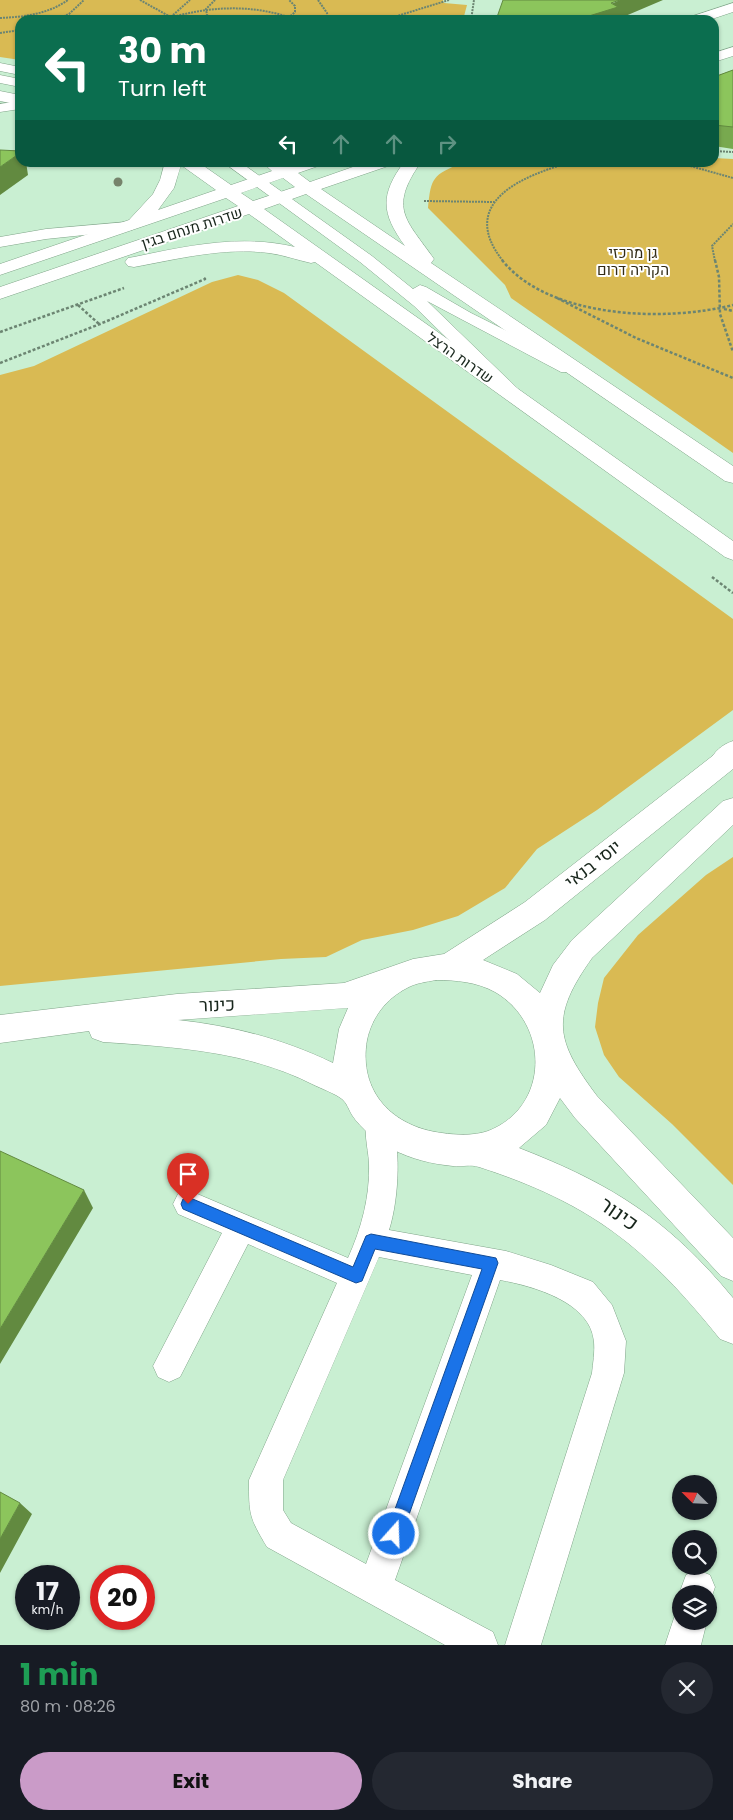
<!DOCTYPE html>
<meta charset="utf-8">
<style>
:root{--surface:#171b24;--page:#242831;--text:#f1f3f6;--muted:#9ea1a6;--accent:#ca9bc8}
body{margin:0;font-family:Poppins,Heebo,sans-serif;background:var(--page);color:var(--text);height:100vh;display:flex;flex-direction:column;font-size:19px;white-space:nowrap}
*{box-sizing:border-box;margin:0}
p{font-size:16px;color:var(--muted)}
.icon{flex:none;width:28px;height:28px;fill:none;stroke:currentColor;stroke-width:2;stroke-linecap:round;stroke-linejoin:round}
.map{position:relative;height:1645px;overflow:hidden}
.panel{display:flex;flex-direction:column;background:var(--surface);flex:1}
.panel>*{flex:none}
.guide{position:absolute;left:15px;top:15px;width:704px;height:152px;border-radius:15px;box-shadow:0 1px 4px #0004;background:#0b6e4f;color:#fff;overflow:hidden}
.needle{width:32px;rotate:294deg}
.tools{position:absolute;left:672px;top:1475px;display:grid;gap:10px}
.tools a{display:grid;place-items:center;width:45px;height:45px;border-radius:50%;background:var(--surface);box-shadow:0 1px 4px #0004;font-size:25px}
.speed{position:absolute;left:15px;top:1565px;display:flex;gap:10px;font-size:25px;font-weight:700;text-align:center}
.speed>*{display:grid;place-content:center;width:65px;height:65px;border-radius:50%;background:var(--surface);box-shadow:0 1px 4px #0004;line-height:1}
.speed small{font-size:12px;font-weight:400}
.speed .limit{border:8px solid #d22;background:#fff;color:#111}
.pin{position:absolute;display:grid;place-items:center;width:42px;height:42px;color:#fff;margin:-51px -21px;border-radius:50% 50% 50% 0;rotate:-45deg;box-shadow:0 0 5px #0007}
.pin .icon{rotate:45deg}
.me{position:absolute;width:55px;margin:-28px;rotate:20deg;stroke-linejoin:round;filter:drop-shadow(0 0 4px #0008)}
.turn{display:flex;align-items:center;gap:18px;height:105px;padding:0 20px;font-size:22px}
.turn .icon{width:65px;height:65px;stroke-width:2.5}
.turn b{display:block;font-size:35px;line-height:42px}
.lanes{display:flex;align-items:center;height:48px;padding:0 20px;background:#0003;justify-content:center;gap:25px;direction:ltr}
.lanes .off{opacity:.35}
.round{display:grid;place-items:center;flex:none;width:52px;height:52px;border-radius:26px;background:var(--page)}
.overview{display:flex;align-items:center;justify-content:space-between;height:85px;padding:0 20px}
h1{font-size:30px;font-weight:700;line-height:38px;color:#1e9e55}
.cta{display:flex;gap:10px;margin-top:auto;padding:10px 20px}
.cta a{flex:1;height:58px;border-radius:30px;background:var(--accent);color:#111;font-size:20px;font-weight:700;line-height:58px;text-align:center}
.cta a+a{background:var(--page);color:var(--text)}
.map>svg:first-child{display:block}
.green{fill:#d9ba53}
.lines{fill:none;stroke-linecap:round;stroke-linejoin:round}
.lane-casing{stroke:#80a489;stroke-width:1}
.street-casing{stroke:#80a489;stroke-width:1}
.secondary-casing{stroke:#80a489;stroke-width:1}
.path-far1{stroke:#6c8572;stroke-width:2;stroke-dasharray:2 1;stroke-linecap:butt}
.path{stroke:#6c8572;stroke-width:2.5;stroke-dasharray:3 2;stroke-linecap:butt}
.lane{fill:#fff;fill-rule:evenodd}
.street{fill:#fff;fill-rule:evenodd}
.secondary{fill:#fff;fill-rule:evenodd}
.tree{fill:#76836b}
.wall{fill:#78a94f}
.shaded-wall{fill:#628a40}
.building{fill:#8cc55c;stroke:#628a40}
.route{fill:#1a73e8;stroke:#114b97}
.labels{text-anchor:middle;stroke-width:4;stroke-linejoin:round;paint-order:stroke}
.far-street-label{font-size:15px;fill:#18261c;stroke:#fff}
.far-park-label{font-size:15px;fill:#322b16;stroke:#fff}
.street-label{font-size:18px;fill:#18261c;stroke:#fff}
.near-street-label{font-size:21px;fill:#18261c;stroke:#fff}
</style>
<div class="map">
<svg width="733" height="1645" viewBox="0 0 733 1645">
<rect width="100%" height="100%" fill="#c9efd2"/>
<!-- green -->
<path class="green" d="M0,0H443L444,3L467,5L463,20H20V60L0,57Z
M714,158L733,159V453L511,298L505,285L428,208C431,177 433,175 462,163L714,162Z
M238,275L258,280L284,293L733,619V710L597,810L537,849L505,888L458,916L413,930L362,940L326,957L281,959L0,986V375L34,366L212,282Z
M733,857V1185L672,1124L619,1077L604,1055L595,1027L598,1003L604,978L638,935L706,875Z"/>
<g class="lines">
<defs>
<path id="lane" d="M0,75L20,79V87L0,83Z
M20,101V109L0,112V104Z
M223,162H240L372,256L413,289L420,285L426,287L471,313L573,364L576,368L573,372H561L427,301L518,389L515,393H503L414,306L360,262Z
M127,222L135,227L132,230L46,239L0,247V237L46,229Z
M379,1109L389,1113C402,1142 399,1199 389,1230L506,1251L551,1265L593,1282L612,1305L626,1341L624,1373L541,1645H505L592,1373C593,1363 595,1352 594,1342C591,1302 533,1286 500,1280L395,1580L493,1632L498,1645H445L267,1547C249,1517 249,1514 249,1480L337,1283L248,1244L180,1377L169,1382L158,1377L153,1366L222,1233L178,1214L173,1204L178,1194L188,1190L348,1258C362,1227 370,1196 369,1163C368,1146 362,1129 369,1113ZM379,1257L472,1275L366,1564L291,1523L283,1510V1480Z
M698,1570L710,1575L715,1587L709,1605V1594H681V1600L679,1594L686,1575Z
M681,1607V1621H707L701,1645H665L677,1609Z"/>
<path id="street" d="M733,744V769L545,920L483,960L517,974L540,993L553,965L572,940L723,801L733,798V825L592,958C550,1017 555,1040 597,1096L733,1238V1281L721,1276L575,1118L560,1098L546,1125L519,1148C612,1184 669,1220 733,1298V1344L720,1339C647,1248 591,1203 479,1167C470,1164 463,1167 453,1166C432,1164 411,1159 392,1149C377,1141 361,1129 352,1115C349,1110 347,1103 342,1099C334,1093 322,1089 312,1084C247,1051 175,1047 103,1042L92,1038L89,1031L0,1043V1015L177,994L344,983L413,959L444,954L525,902L724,747ZM436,980C456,980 477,982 495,992C550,1024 550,1107 488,1131C474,1136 456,1135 442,1133C393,1127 358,1092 367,1040C372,1017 386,999 407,988C416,983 426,982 436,980ZM348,1008L339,1029L333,1063C283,1039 233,1026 178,1020Z"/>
<path id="secondary" d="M733,3V12L709,20H688L690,17Z
M733,47V56L714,62V53Z
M0,63L20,67V75L0,71Z
M0,91L20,95V105L0,101Z
M165,162H198L231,185L272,171L262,162H282L287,166L297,162H323L321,165L298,173L310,182L367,162H393L391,165L321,189L405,246C381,213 380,195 404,162H421C388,209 406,219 434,259L431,263L733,466V483L725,481L306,194L264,209L733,541V560L725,557L315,262L311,263C297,260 284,255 269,253C224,247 178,259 134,267L128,266L125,262L128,258L134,257C187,246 241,234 295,247L249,214L0,299V287L238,206L226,198L0,275V264L129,220L153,194L160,180ZM181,165L216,190L158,210L174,188ZM283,178L295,187L253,201L241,193Z
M733,741V767L722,772L713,769L709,762C715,751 721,745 733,741Z"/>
</defs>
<!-- lane casing -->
<use href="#lane" class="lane-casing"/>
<!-- street casing -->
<use href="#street" class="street-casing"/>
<!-- secondary casing -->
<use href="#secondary" class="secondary-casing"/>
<!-- path-far1 -->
<path class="path-far1" d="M140,0L176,20
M318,0L327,13L328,20
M173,15L190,0
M0,18C24,17 48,14 68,0
M55,20L69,14L84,0
M162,20C208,6 252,3 297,20
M212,20L207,15L206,9L215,0
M286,20L295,12V6L289,0
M384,20L449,0
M471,20L474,0
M0,33L20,30
M714,151L733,152
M676,162L733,178
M424,201L494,202
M503,261C456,202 524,175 572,162
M715,261L712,246L733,224"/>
<!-- path -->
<path class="path" d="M502,260C549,319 666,322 733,305
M715,260L719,277L720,314L733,352
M557,298L636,338L733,378
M78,305L99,324
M724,309L733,311
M0,332L124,288
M0,363L100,324L205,279L203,277
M712,577L733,593"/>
<!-- lane -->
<use href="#lane" class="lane"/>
<!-- street -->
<use href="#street" class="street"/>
<!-- secondary -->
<use href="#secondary" class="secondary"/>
</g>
<!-- trees -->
<circle class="tree" cx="118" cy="182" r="4.5"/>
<!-- wall -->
<path class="wall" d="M733,70V149L714,146V77Z"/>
<!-- shaded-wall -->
<path class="shaded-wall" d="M620,0H663L616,20H576Z
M20,153V162H26L28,175L0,195V167Z
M84,1190L93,1208L0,1364V1329Z
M20,1503L32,1514L0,1573V1539Z"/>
<!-- building -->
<path class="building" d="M503,0H620L611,3L618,7L576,20H496Z
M733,70V127L714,125V77Z
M0,150L20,151V153L0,167Z
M0,1151L84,1190L0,1329Z
M0,1492L20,1503L0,1539Z"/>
<!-- route -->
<path class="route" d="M188,1197L353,1267L366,1236L371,1234L496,1258L498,1263L400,1540L394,1542L388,1540L386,1534L482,1269L375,1249L362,1281L356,1283L183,1209L181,1204L183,1199Z"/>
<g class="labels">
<!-- far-street labels -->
<g class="far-street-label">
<text transform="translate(192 228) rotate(-18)" y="5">שדרות מנחם בגין</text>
<text transform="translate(460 358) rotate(35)" y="5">שדרות הרצל</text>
</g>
<!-- far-park labels -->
<g class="far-park-label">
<text x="633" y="258">גן מרכזי<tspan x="633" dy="17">הקריה דרום</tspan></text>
</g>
<!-- street labels -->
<g class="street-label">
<text transform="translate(593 864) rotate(-38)" y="6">יוסי בנאי</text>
<text transform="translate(217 1005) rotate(-2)" y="6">כינור</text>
</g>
<!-- near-street labels -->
<g class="near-street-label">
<text transform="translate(619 1214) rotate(35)" y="7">כינור</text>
</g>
</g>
</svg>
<div class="tools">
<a><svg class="needle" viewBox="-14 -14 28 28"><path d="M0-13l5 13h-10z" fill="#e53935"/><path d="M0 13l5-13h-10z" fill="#9ea1a6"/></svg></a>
<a><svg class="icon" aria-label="search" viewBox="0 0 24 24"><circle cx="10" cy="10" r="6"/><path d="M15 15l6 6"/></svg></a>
<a><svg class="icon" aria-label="layers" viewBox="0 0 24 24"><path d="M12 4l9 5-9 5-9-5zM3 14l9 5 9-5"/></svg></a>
</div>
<div class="speed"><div>17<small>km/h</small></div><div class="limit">20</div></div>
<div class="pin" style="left:188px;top:1204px;background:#d93025"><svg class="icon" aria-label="arrive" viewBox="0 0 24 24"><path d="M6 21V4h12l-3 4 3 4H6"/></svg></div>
<svg class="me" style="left:394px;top:1534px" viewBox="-20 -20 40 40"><circle r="17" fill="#1a73e8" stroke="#fff" stroke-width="3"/><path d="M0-11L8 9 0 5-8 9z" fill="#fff"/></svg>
<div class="guide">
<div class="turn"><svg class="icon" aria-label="left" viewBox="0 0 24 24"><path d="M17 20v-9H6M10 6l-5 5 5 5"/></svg><div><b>30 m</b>Turn left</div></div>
<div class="lanes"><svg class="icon" aria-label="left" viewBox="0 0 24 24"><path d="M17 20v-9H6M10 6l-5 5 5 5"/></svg><svg class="icon off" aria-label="ahead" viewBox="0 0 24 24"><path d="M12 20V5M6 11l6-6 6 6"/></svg><svg class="icon off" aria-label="ahead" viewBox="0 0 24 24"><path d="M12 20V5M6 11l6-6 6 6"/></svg><svg class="icon off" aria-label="right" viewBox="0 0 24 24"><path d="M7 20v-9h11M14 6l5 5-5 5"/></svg></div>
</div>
</div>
<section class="panel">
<div class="overview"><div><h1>1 min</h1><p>80 m · 08:26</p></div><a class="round"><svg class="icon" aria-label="close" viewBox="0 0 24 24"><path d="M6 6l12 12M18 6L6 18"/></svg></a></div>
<div class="cta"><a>Exit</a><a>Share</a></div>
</section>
